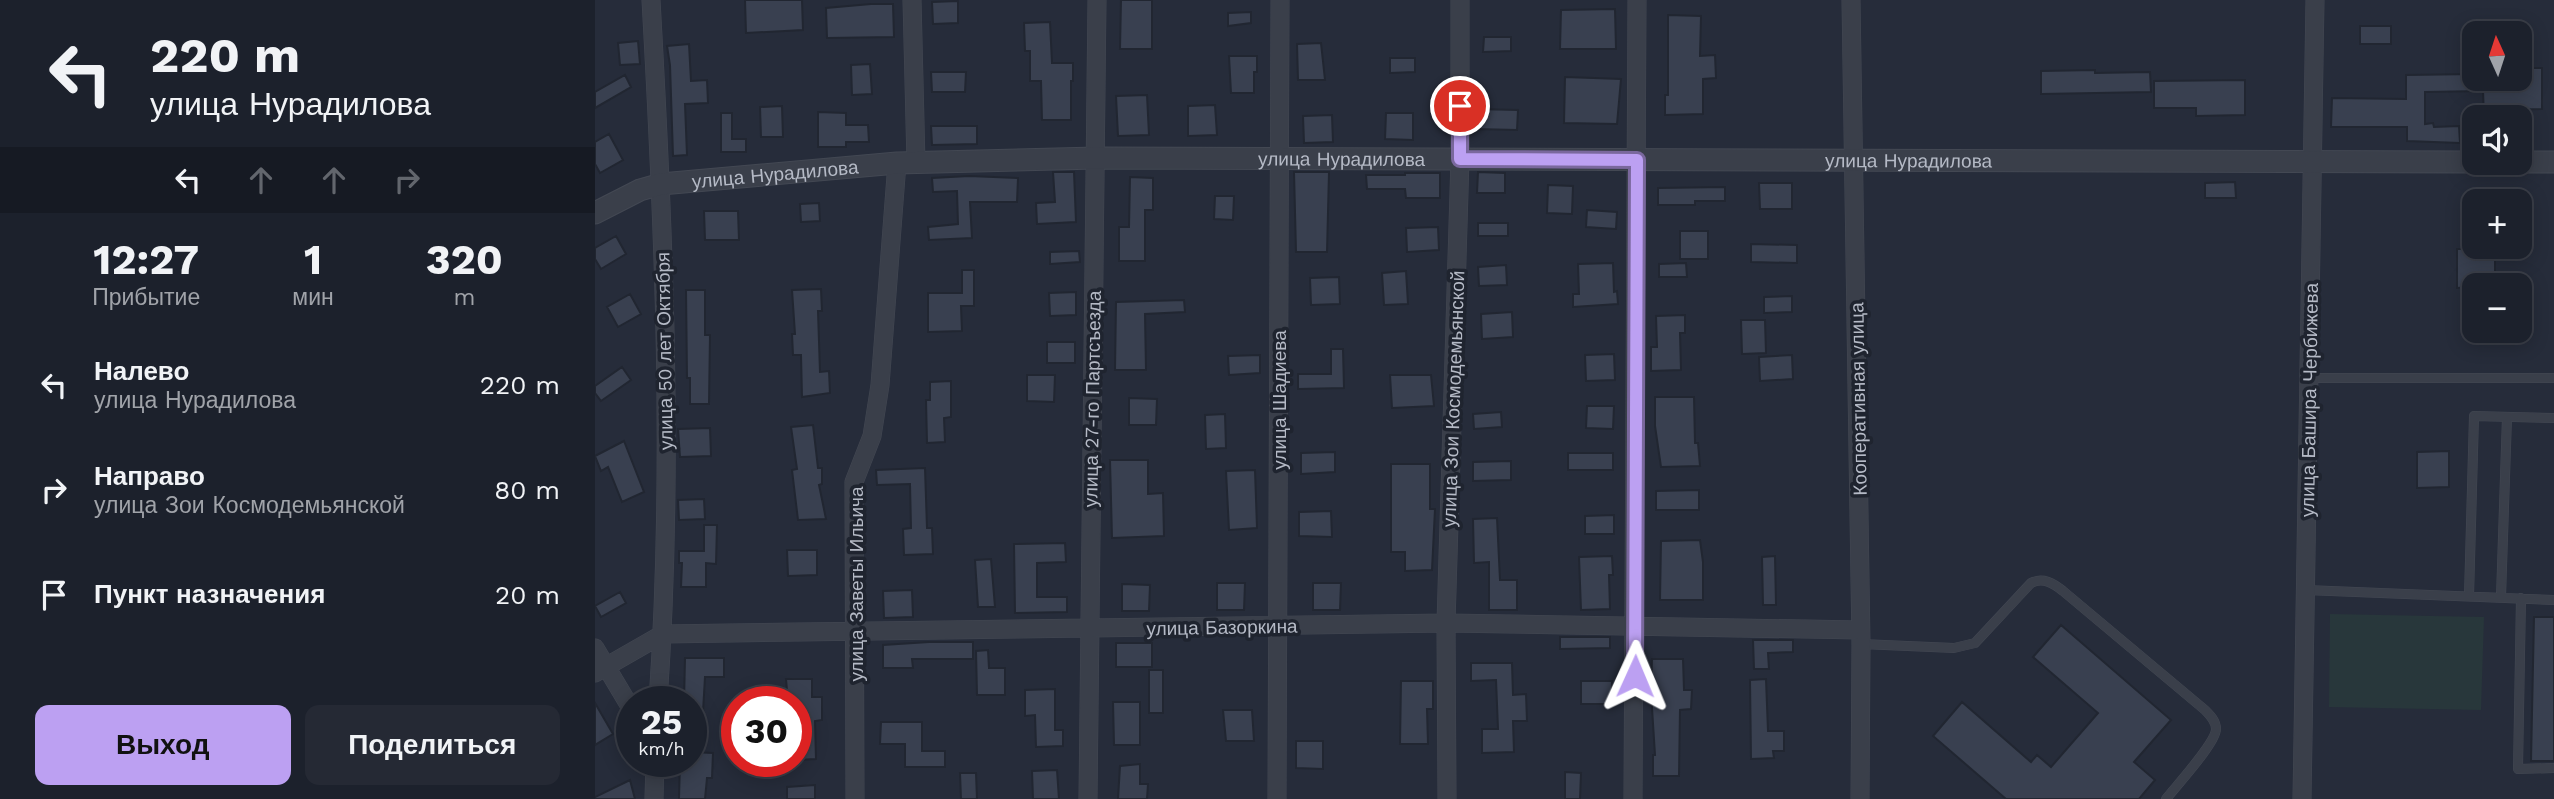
<!DOCTYPE html>
<html lang="ru">
<meta charset="utf-8">
<style>
:root{--surface:#1c212c;--page:#252934;--text:#f1f3f6;--muted:#a0a3a9;--line:#3a3e48;--accent:#bca0f2}
body{margin:0;font-family:"Work Sans",sans-serif;background:var(--page);color:var(--text);height:100vh;display:flex;flex-direction:column;font-size:26px;white-space:nowrap}
*{box-sizing:border-box;margin:0}
p{font-size:23px;color:var(--muted)}
.icon{flex:none;width:38px;height:38px;fill:none;stroke:currentColor;stroke-width:2;stroke-linecap:round;stroke-linejoin:round}
.map{position:relative;flex:1;overflow:hidden}
.panel{display:flex;flex-direction:column;background:var(--surface);width:595px}
.panel>*{flex:none}
.guide{background:#1c212c;color:var(--text);overflow:hidden}
.needle{width:46px;rotate:357deg}
.buttons{position:absolute;left:1867px;top:21px;display:grid;gap:14px}
.buttons a{display:grid;place-items:center;width:70px;height:70px;border-radius:14px;background:var(--surface);box-shadow:0 4px 18px #0003,0 0 0 2px var(--line);font-size:35px}
.speed{position:absolute;left:21px;top:686px;display:flex;gap:14px;font-size:35px;font-weight:700;text-align:center}
.speed>*{display:grid;place-content:center;width:91px;height:91px;border-radius:50%;background:var(--surface);box-shadow:0 4px 18px #0003,0 0 0 2px var(--line);line-height:1}
.speed small{font-size:18px;font-weight:400}
.speed .limit{border:10px solid #d22;background:#fff;color:#111}
.pin{position:absolute;display:grid;place-items:center;width:60px;height:60px;color:#fff;margin:-30px;border:4px solid #fff;border-radius:50%;box-shadow:0 2px 7px #0007}
.me{position:absolute;width:77px;margin:-38px;rotate:1deg;stroke-linejoin:round;filter:drop-shadow(0 0 5px #0008)}
.turn{display:flex;align-items:center;gap:24px;height:147px;padding:0 35px;font-size:32px}
.turn .icon{width:91px;height:91px;stroke-width:2.5}
.turn b{display:block;font-size:49px;line-height:60px}
.lanes{display:flex;align-items:center;height:66px;padding:0 35px;background:#0003;justify-content:center;gap:35px;direction:ltr}
.lanes .off{opacity:.35}
.eta{display:flex;justify-content:space-evenly;align-items:center;height:119px;text-align:center}
.eta b{font-size:42px;font-weight:700;line-height:49px}
.action{display:flex;gap:14px;margin-top:auto;padding:14px 35px}
.action a{flex:1;height:80px;border-radius:14px;background:var(--accent);color:#111;font-size:28px;font-weight:700;line-height:80px;text-align:center}
.action a+a{background:var(--page);color:var(--text)}
ul{padding:0;list-style:none}
li{display:flex;align-items:center;gap:21px;height:105px;padding:0 35px}
li div{flex:1}
li b{display:block;font-size:26px}
li em{font-style:normal}
main{display:flex;flex:1;min-height:0}
.map>svg:first-child{display:block}
.green{fill:#28373b}
.building{fill:#394050;stroke:#212631;stroke-width:2}
.lines{fill:none;stroke-linecap:round;stroke-linejoin:round}
.service-casing{stroke:#434853;stroke-width:10}
.minor-casing{stroke:#434853;stroke-width:19}
.tertiary-casing{stroke:#434853;stroke-width:23}
.service{stroke:#3a3f4a;stroke-width:9}
.minor{stroke:#3a3f4a;stroke-width:18}
.tertiary{stroke:#3a3f4a;stroke-width:21}
.route-casing{stroke:#7a689d;stroke-width:18}
.route{stroke:#bca0f2;stroke-width:12}
.labels{text-anchor:middle;stroke-width:7;stroke-linejoin:round;paint-order:stroke}
.street-label{font-size:19px;fill:#b5bac6;stroke:#1f242f}
</style>
<main>
<section class="panel">
<div class="guide">
<div class="turn"><svg class="icon" aria-label="left" viewBox="0 0 24 24"><path d="M17 20v-9H6M10 6l-5 5 5 5"/></svg><div><b>220 m</b>улица Нурадилова</div></div>
<div class="lanes"><svg class="icon" aria-label="left" viewBox="0 0 24 24"><path d="M17 20v-9H6M10 6l-5 5 5 5"/></svg><svg class="icon off" aria-label="ahead" viewBox="0 0 24 24"><path d="M12 20V5M6 11l6-6 6 6"/></svg><svg class="icon off" aria-label="ahead" viewBox="0 0 24 24"><path d="M12 20V5M6 11l6-6 6 6"/></svg><svg class="icon off" aria-label="right" viewBox="0 0 24 24"><path d="M7 20v-9h11M14 6l5 5-5 5"/></svg></div>
</div>
<div class="eta">
<div><b>12:27</b><p>Прибытие</p></div>
<div><b>1</b><p>мин</p></div>
<div><b>320</b><p>m</p></div>
</div>
<ul>
<li><svg class="icon" aria-label="left" viewBox="0 0 24 24"><path d="M17 20v-9H6M10 6l-5 5 5 5"/></svg><div><b>Налево</b><p>улица Нурадилова</p></div><em>220 m</em></li>
<li><svg class="icon" aria-label="right" viewBox="0 0 24 24"><path d="M7 20v-9h11M14 6l5 5-5 5"/></svg><div><b>Направо</b><p>улица Зои Космодемьянской</p></div><em>80 m</em></li>
<li><svg class="icon" aria-label="arrive" viewBox="0 0 24 24"><path d="M6 21V4h12l-3 4 3 4H6"/></svg><div><b>Пункт назначения</b></div><em>20 m</em></li>
</ul>
<div class="action"><a>Выход</a><a>Поделиться</a></div>
</section>
<div class="map">
<svg width="1959" height="799" viewBox="0 0 1959 799">
<rect width="100%" height="100%" fill="#262c3a"/>
<!-- green -->
<path class="green" d="M1735,614L1889,617L1886,710L1734,707Z"/>
<!-- building -->
<path class="building" d="M150,0H207L208,30L151,33Z
M526,0H557V49H525Z
M363,1V23L338,24L337,2Z
M276,4H298L299,37L232,38L231,8Z
M1020,9L1021,49H965L966,10Z
M656,12V23L633,26V13Z
M1073,15L1106,16L1105,56L1120,55L1121,78L1108,79V114L1070,115V95H1073Z
M455,22L457,63H478V81H476V120H447L446,81H435V51H430L429,23Z
M1765,26H1796V44H1765Z
M889,37H916V51L888,52Z
M43,41L45,64L25,65L23,43Z
M726,43L730,80H703L702,44Z
M94,44L96,81L112,80L113,103L90,104L92,155L78,156L75,65L72,46Z
M634,56H662V72H659V93H636Z
M795,58H820V72L795,73Z
M275,64L277,94L257,95L256,65Z
M1925,68H1947V109L1909,110L1910,117H1889L1888,91L1830,92V124L1838,123L1839,127L1864,126L1865,143L1812,141V127H1736L1737,98L1811,99V75L1880,74V79H1925Z
M1500,70V73L1555,72L1556,92L1446,94V71Z
M336,72H371L370,92H337Z
M30,75L36,87L0,108V92Z
M970,77L1026,79L1022,124L969,123Z
M1650,80V115L1601,116V108H1559V81Z
M552,95L554,135L523,136L521,96Z
M620,105L622,135L593,136V106Z
M187,106L188,137H166L165,107Z
M881,109L923,110L922,130L880,129Z
M223,112L251,113V125H273L274,142H251V147H223Z
M126,113H137V139H151V152H126Z
M791,113H818V140L790,139Z
M737,115L738,142L709,143L708,116Z
M336,126H382V144L337,145Z
M14,134L28,160L5,173L0,164V142Z
M458,172H479L481,222L442,224L441,203L460,202Z
M699,172H734L732,252H701Z
M883,172L910,173V193H882Z
M810,173H845V198H811L810,189H772L771,175H810Z
M374,176L423,178L422,202H375L377,238L334,240L333,227L363,224L362,191L338,192L337,178Z
M535,177L558,178V210H550V261H524V227H534Z
M1640,182L1641,198H1610V183Z
M1164,183H1197V209H1165Z
M953,185L978,186L977,214L952,213Z
M1130,187V201H1100V205H1063V188Z
M620,196H639L638,220L619,219Z
M224,203L225,221L206,222L205,204Z
M992,210L1022,212L1021,229L991,227Z
M109,211H143L144,240H110Z
M883,223H913V236H883Z
M843,227L844,250L812,252L811,228Z
M1085,231H1113V259H1085Z
M21,236L31,254L6,269L0,259V248Z
M1156,244L1202,245V263L1156,262Z
M1862,249H1900V285L1862,288Z
M484,251L485,262L455,264V252Z
M1018,263L1019,292L1022,291L1023,304L978,307V294H984L983,264Z
M1091,263L1092,277H1064V264Z
M911,265L912,285L884,286L883,267Z
M367,270H379V306H366L367,331L333,332V293H367Z
M811,271L813,304L789,305L787,273Z
M744,277L745,304L716,305L715,278Z
M226,289L227,311H223L225,372L234,371L235,393L207,397L206,355H198L197,334H200L197,290Z
M91,290H110V335H115L114,404H95V378H92Z
M481,292V315L455,316L454,293Z
M35,294L46,314L23,327L12,307Z
M1197,296V312L1169,313V297Z
M589,300L590,312L550,314L551,370H520L521,302Z
M917,312L918,337L887,339L886,314Z
M1090,315V333H1085L1086,370L1056,371V347H1062L1061,316Z
M1146,320H1170L1171,353L1147,354Z
M452,342H480V363H452Z
M736,349H748L749,388L703,389V374H736Z
M1019,354L1020,380L991,381L990,355Z
M665,355V373L634,375L633,356Z
M1197,355L1198,379L1165,381L1164,357Z
M27,367L36,380L6,401L0,393V386Z
M432,375H460L459,402L432,401Z
M795,375H836L839,406L797,408Z
M356,381V417L349,418L350,442L332,443L331,400H335V382Z
M1060,397H1099L1100,443H1103L1105,466L1066,467L1060,426Z
M534,398L562,399L561,425H534Z
M992,406H1019L1018,429L991,428Z
M906,412L907,427L879,429L878,414Z
M630,414L631,448L611,449L610,415Z
M218,425L223,468H227V484L224,485L231,519L203,520L197,470L202,469L196,427Z
M115,428L116,456L85,457L83,429Z
M29,441L49,492L27,502L13,467L6,471L0,456Z
M1854,451V487L1822,488V452Z
M740,452V472L706,474V453Z
M973,453H1018V470H973Z
M515,460H553V494L568,493L569,536L517,538Z
M916,461V480L878,481V462Z
M796,464H835V509H840L837,570L810,571V552H796Z
M330,468L332,528H337L338,554L309,555L308,529L316,528L315,484L282,485L281,470Z
M660,470L662,528L634,530L631,471Z
M1104,490V510H1061V491Z
M109,499L110,519L84,520L83,500Z
M736,511L737,537L704,536V512Z
M1019,515V534H990V516Z
M902,518L905,580H922V610H894V562L879,563L878,519Z
M109,525H122L121,564L111,563V587H86L87,563H84V551H109Z
M1105,540L1108,562V600H1065L1066,541Z
M470,543L471,562L442,563V597H472V612L420,613L419,544Z
M192,550H222V575L193,576Z
M1017,556L1018,575H1014L1015,609L986,610L984,557Z
M1180,556L1181,605H1168L1167,557Z
M396,559L400,607H383L380,560Z
M622,583H650L649,610H622Z
M718,583H746L745,610H718Z
M527,584L555,585L554,611H527Z
M317,590L318,617L289,618L288,591Z
M25,592L31,603L6,617L0,606Z
M1939,617H1959V761H1936Z
M1466,625L1576,720L1539,762L1560,780L1544,799H1411L1338,736L1367,702L1436,762L1442,755L1456,767L1503,713L1438,657Z
M965,637H1015V648L965,649Z
M1158,640H1198V652L1173,653L1174,669H1159Z
M334,642H378V659H317L318,668H288V645Z
M521,643H557V667H521Z
M393,650L394,668H410V695H382L381,651Z
M90,658H129V677H110L108,712H96V702H89Z
M1057,659H1088L1089,690H1097L1096,709L1085,710L1084,776H1058V755H1060L1056,692Z
M876,663H917L918,695L931,694L932,721H918L919,752L887,753V729H903L901,680L876,681Z
M554,670H568V713H554Z
M191,679H217V697H227V720L220,721L221,759L201,760V702H193Z
M1171,679L1173,731H1189V751H1178L1179,758L1156,759L1155,680Z
M806,681H838V709H832L833,744H805Z
M986,681H1017V704H986Z
M460,689V730H468V746L441,747L440,715L430,716V690Z
M518,702H545V745H519Z
M0,703L18,734L0,745Z
M628,710H657L659,741H631Z
M286,722H327V751H350V767H310V744H285Z
M701,741H728V769L701,768Z
M96,752L118,753L117,778H112L110,799H84L85,761H96Z
M545,764V784H553L552,799H523L525,766Z
M462,770L464,799H438L437,771Z
M970,772L986,773L985,799H970Z
M365,773H381L382,799H366Z
M35,780L40,799H0V797Z
M220,785V799H192V787Z"/>
<g class="lines">
<defs>
<path id="service" d="M1714,378H1959
M1711,590L1959,600
M1874,596L1879,416L1959,418
M1906,597L1912,417
M1926,598L1923,769L1959,768
M1266,644L1359,648L1380,643L1436,583C1448,577 1458,583 1468,591L1610,710C1615,715 1621,721 1621,729C1621,743 1581,786 1571,799"/>
<path id="minor" d="M56,0C69,233 79,468 63,702
M317,0L321,163
M1256,0L1266,644L1265,799
M0,648L37,710
M0,673L68,634L851,623L1265,630
M59,799L60,761
M260,799L259,482L277,436L285,385L302,163
M493,799L502,0
M682,799L685,0
M852,799L851,623L865,159V0
M1038,799L1042,0
M1707,799L1720,0"/>
<g id="tertiary">
<path d="M1925,162H1959"/>
<path id="s1" d="M0,213L45,190L66,184L302,163L501,158L1880,162"/>
</g>
</defs>
<!-- service casing -->
<use href="#service" class="service-casing"/>
<!-- minor casing -->
<use href="#minor" class="minor-casing"/>
<!-- tertiary casing -->
<use href="#tertiary" class="tertiary-casing"/>
<!-- service -->
<use href="#service" class="service"/>
<!-- minor -->
<use href="#minor" class="minor"/>
<!-- tertiary -->
<use href="#tertiary" class="tertiary"/>
</g>
<g class="lines">
<defs>
<path id="route" d="M865,106V159L1042,160L1040,676"/>
</defs>
<!-- route casing -->
<use href="#route" class="route-casing"/>
<!-- route -->
<use href="#route" class="route"/>
</g>
<g class="labels">
<!-- street labels -->
<g class="street-label">
<text dy="7" stroke="none"><textPath href="#s1" startOffset="754">улица Нурадилова</textPath></text>
<text dy="7" stroke="none"><textPath href="#s1" startOffset="1321">улица Нурадилова</textPath></text>
<text dy="7" stroke="none"><textPath href="#s1" startOffset="187">улица Нурадилова</textPath></text>
<text transform="translate(69 351) rotate(-91)" y="7">улица 50 лет Октября</text>
<text transform="translate(497 399) rotate(-89)" y="7">улица 27-го Партсъезда</text>
<text transform="translate(858 399) rotate(-88)" y="7">улица Зои Космодемьянской</text>
<text transform="translate(1263 399) rotate(-91)" y="7">Кооперативная улица</text>
<text transform="translate(684 400) rotate(-90)" y="7">улица Шадиева</text>
<text transform="translate(1714 400) rotate(-89)" y="7">улица Башира Чербижева</text>
<text transform="translate(261 584) rotate(-90)" y="7">улица Заветы Ильича</text>
<text transform="translate(627 627) rotate(-1)" y="7">улица Базоркина</text>
</g>
</g>
</svg>
<div class="buttons">
<a><svg class="needle" viewBox="-14 -14 28 28"><path d="M0-13l5 13h-10z" fill="#e53935"/><path d="M0 13l5-13h-10z" fill="#a0a3a9"/></svg></a>
<a><svg class="icon" aria-label="sound" viewBox="0 0 24 24"><path d="M4 9h4l5-4v14l-5-4H4zM17 9q2 3 0 6"/></svg></a>
<a>+</a>
<a>−</a>
</div>
<div class="speed"><div>25<small>km/h</small></div><div class="limit">30</div></div>
<div class="pin" style="left:865px;top:106px;background:#d93025"><svg class="icon" aria-label="arrive" viewBox="0 0 24 24"><path d="M6 21V4h12l-3 4 3 4H6"/></svg></div>
<svg class="me" style="left:1040px;top:676px" viewBox="-20 -20 40 40"><path d="M0-17L14 15 0 8-14 15z" fill="#bca0f2" stroke="#fff" stroke-width="4"/></svg>
</div>
</main>
